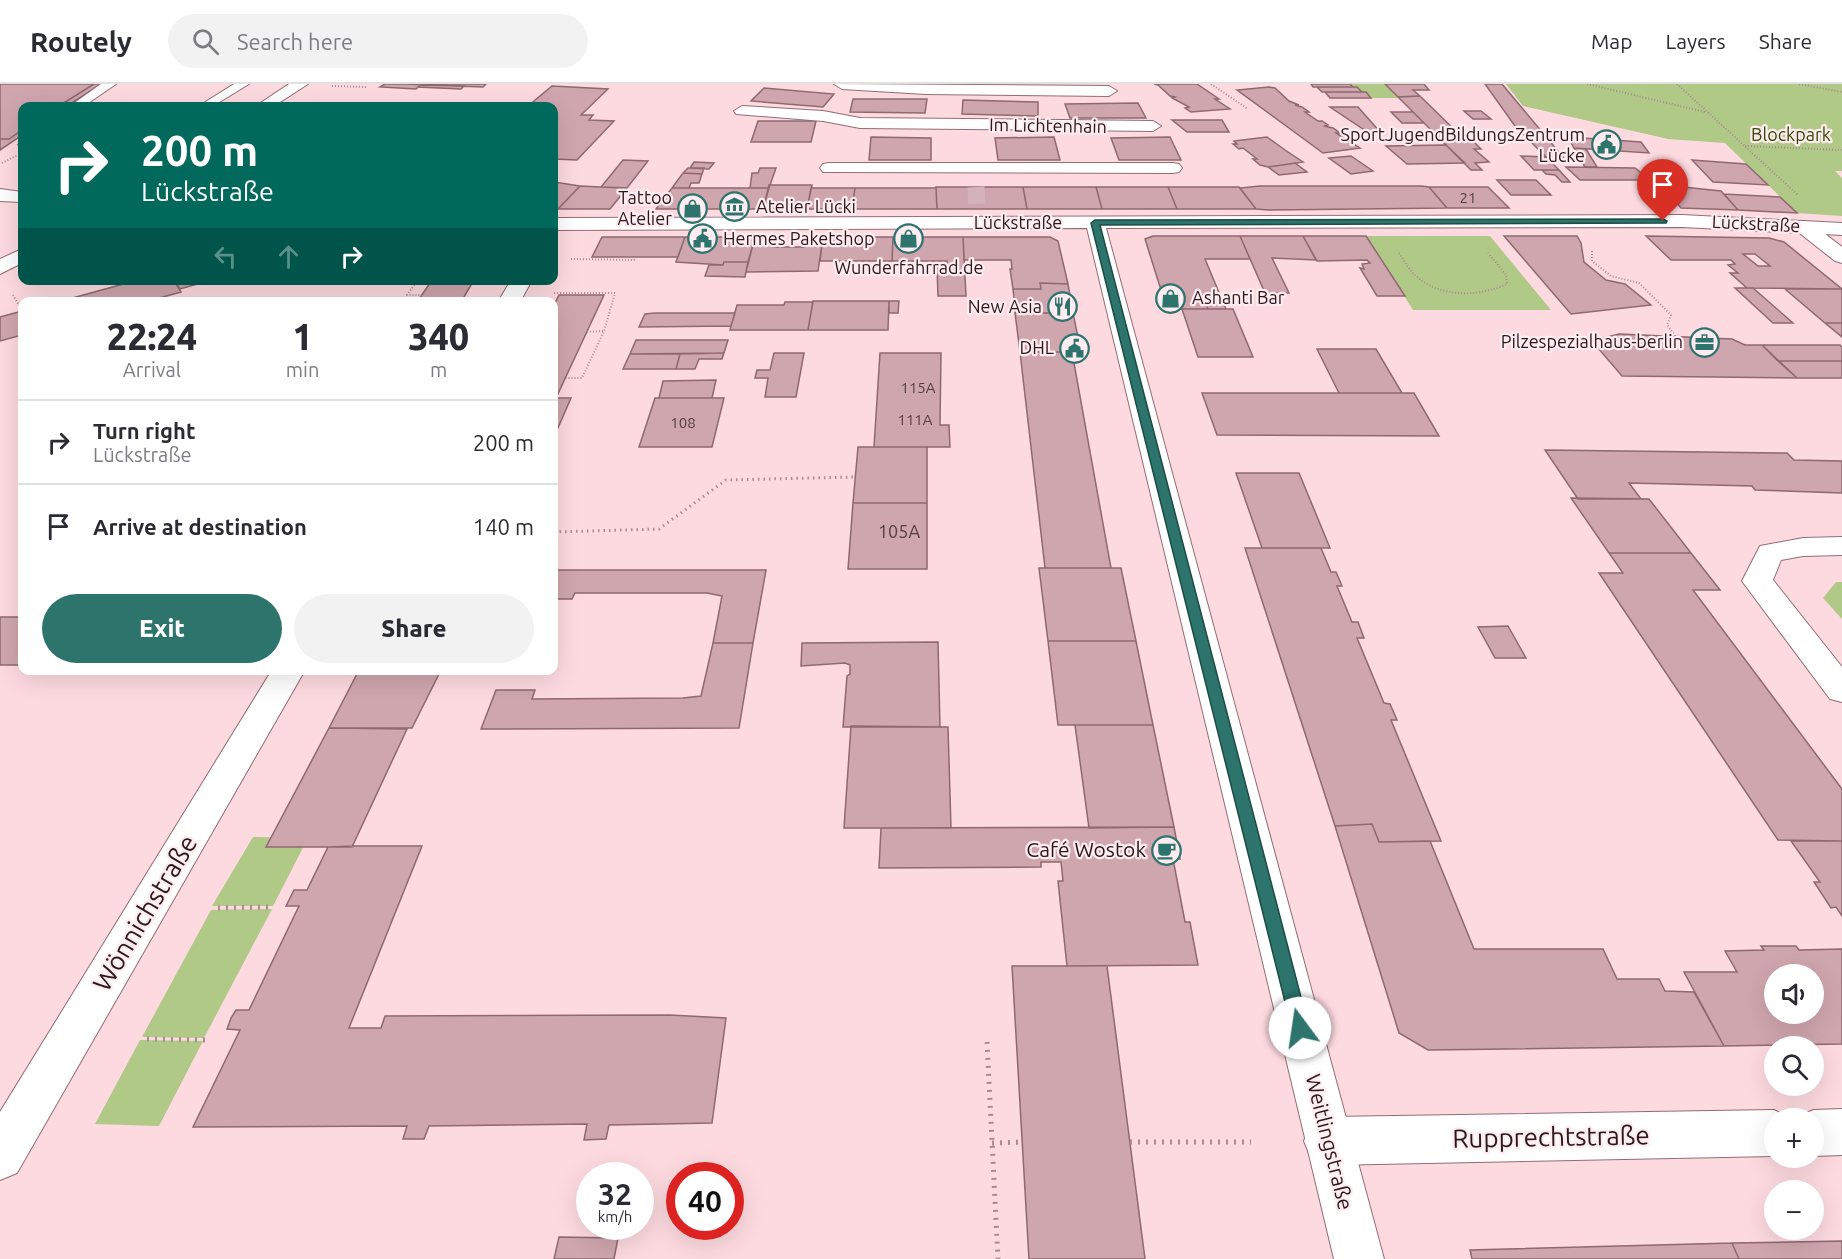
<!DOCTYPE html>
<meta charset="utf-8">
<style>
:root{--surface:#fff;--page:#f2f2f3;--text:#2b2b33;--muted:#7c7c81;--line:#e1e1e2;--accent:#2c746c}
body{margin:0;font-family:Ubuntu,sans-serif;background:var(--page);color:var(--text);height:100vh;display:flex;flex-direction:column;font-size:22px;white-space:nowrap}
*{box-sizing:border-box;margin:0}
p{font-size:20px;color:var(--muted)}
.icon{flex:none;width:33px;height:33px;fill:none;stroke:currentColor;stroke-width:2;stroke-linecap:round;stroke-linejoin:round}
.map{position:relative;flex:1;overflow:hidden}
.side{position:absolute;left:18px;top:213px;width:540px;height:378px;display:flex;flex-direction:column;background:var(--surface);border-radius:12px;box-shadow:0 6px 24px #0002}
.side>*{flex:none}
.banner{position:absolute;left:18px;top:18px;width:540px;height:183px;border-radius:12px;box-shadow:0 6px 24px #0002;background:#00695c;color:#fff;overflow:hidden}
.buttons{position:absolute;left:1764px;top:880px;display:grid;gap:12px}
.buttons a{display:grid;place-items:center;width:60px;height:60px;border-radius:50%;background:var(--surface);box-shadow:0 6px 24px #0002;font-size:30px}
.speed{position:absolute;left:576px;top:1078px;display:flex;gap:12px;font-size:30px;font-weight:700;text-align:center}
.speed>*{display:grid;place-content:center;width:78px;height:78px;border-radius:50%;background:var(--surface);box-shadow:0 6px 24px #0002;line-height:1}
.speed small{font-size:15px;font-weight:400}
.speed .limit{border:9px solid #d22;background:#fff;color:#111}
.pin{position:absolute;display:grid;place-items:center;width:51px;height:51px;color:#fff;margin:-62px -26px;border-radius:50% 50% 50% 0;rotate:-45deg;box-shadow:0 0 6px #0007}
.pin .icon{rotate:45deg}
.me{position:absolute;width:66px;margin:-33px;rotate:346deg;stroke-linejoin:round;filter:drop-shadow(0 0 4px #0008)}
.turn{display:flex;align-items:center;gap:21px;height:126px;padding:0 24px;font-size:27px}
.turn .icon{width:78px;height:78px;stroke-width:2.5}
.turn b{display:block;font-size:42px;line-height:51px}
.lanes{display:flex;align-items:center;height:57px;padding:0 24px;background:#0003;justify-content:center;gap:30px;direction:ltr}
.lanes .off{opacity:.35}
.eta{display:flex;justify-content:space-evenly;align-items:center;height:102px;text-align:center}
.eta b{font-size:36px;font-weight:800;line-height:42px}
.primary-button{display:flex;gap:12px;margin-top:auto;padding:12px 24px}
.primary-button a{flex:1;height:69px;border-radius:36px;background:var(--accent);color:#fff;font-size:24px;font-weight:800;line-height:69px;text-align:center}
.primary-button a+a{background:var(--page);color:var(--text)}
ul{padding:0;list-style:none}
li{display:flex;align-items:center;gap:18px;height:84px;padding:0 24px;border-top:2px solid var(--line)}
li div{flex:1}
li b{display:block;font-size:22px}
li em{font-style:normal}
header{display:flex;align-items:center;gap:36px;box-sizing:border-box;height:84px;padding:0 30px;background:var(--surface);border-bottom:2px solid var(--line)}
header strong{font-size:28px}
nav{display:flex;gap:33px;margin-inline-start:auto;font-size:21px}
.search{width:420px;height:54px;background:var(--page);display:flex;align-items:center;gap:15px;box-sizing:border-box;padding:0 21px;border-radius:33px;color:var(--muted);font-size:22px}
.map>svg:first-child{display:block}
.green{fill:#b0c987}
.building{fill:#d0a6ae;stroke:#8f6870;stroke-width:1.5;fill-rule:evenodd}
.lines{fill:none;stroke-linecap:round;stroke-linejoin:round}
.minor-tunnel{stroke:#d3b3b9;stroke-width:17;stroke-dasharray:17 8;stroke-linecap:butt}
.service-casing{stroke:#936c74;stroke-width:2}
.minor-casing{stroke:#936c74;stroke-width:2}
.tertiary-casing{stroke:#936c74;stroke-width:2}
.path-far2{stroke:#a88c91;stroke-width:2;stroke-dasharray:1 2;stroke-linecap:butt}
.path-far1{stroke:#a88c91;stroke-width:3;stroke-dasharray:1.5 4;stroke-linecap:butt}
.path{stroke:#a88c91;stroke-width:5;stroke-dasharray:2 6;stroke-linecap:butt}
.service{fill:#fff;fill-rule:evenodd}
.minor{fill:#fff;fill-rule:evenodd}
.tertiary{fill:#fff;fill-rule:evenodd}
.route{fill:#2c746c;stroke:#1d4b46;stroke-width:1.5}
.labels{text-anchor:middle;stroke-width:4.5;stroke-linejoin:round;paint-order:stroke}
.far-number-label{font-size:15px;fill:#533c40}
.far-street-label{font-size:18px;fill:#29191c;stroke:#ffecf0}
.far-poi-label{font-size:18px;fill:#29191c;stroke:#ffecf0;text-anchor:end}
.far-park-label{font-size:18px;fill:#354806;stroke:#ffecf0}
.number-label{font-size:18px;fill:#533c40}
.poi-label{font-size:21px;fill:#29191c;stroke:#ffecf0;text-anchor:end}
.street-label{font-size:21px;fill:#29191c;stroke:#ffecf0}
.near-street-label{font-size:26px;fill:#29191c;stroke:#ffecf0}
</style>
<header>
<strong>Routely</strong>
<div class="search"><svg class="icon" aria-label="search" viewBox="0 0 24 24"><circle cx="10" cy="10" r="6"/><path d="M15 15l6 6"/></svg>Search here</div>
<nav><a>Map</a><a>Layers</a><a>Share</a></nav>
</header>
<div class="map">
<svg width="1842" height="1175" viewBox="0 0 1842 1175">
<rect width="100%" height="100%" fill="#fddae0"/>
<!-- green -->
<path class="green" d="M1350,0H1385L1399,14H1371Z
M1506,0H1842V87H1835L1842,94V132L1797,129L1725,59L1668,55L1523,22Z
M1366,152H1490L1551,226H1413Z
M1836,498H1842V535L1823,514Z
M253,753L308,754L273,822H212Z
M272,825L204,954L142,953L211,826Z
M140,956L203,957L159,1042L95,1040Z"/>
<!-- building -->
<path class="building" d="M0,0H94L59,22H22V46L9,55H0Z
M94,0H101L67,22H59Z
M385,0H422L416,5L380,3Z
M404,0H486L483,3Z
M1154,0H1197L1219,15H1215L1230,25L1191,28L1185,24L1189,23L1172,14L1175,13L1170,12L1158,1Z
M1311,0H1350L1353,3H1313Z
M1385,0H1424L1429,6H1413L1420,12L1398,13Z
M1485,0H1502L1563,73H1546L1515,42Z
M421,1L464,2L461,5L418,3Z
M552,2L608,5L581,31H593L589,36L614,37L577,76L554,75V22H528Z
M1269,3L1275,4L1289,17L1299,21H1295L1302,23L1309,28H1305L1318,37H1322L1328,41L1324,42L1333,44L1340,49H1336L1360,64L1323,69L1237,6Z
M1317,3H1357L1362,8H1322Z
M764,4L834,10L823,23L751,17Z
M1325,8H1366L1371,14H1330Z
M1420,12L1465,56H1472L1481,65H1474L1489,78L1475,79L1482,86H1471L1398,13Z
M853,15H927L925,29L850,28Z
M963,16L1038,18V32L962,30Z
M1138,19L1146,34H1070L1065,20Z
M1330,23H1358L1381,49H1369Z
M1464,27H1481L1491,35H1473Z
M1391,28H1413L1424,39H1402Z
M1172,36H1222L1229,48H1187Z
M758,37H816L811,58H751Z
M22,46V51L0,66V55H9Z
M871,53L931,54V76H869Z
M1054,53L1060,76H998L995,54Z
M1170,53L1181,76H1119L1111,54Z
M1267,53L1285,66L1303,78L1268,83L1260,81L1253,75H1257L1243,64L1239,65L1233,60H1237L1234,57Z
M1568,53L1641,58L1649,69L1574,64Z
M1446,61L1465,79L1407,80L1386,62Z
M1574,64L1586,65L1597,83H1585Z
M1351,72L1373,87L1351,90L1329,74Z
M1521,72L1546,73L1559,86H1534Z
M623,76L648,77L627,104L601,103Z
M1692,76L1746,80L1768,101L1713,98Z
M694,78L714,79L709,85L690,84Z
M1295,79L1307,88L1279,91L1268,83Z
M1566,83L1635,84L1650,96H1580Z
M688,84H704L702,90L683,89Z
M760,84H776L769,104H750L752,89H758Z
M1542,86H1559L1570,98H1562L1555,91L1546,90Z
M683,89L702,90L699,99H691L689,104H672Z
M1497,96H1536L1551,111H1511Z
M554,98L580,102L558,125H554Z
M769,101H812L807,125H763Z
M580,102L601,103L627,104L610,125H558Z
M1260,102H1422L1429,103L1447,124L1268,126L1256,125L1240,104Z
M936,103H1023L1027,125H937Z
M1023,103H1096L1102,125H1027Z
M1096,103H1168L1177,125H1102Z
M1168,103H1239L1256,125H1177Z
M1429,103H1488L1509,124H1447Z
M1683,103L1721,107L1738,126L1681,124L1665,105L1685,106Z
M672,104H769L763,125H656Z
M811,104H855L852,125H807Z
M855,104H936L937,125H852Z
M1724,110L1780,113L1797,129L1738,126Z
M1153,152H1240L1250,175H1205L1220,211H1202L1208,225H1167L1145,155Z
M1240,152H1303L1316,176L1272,174L1289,209H1265Z
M1303,152H1366L1405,212H1377L1360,184L1364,185L1362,180L1370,179L1367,176L1317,177Z
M1504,152H1577L1581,159L1584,178L1606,196L1625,200L1651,221L1571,230Z
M1646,152L1769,154L1784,158L1842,205L1747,204L1730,189H1738L1728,181L1735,180L1731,176H1671ZM1743,170H1755L1770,182H1758Z
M602,153H685L678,173H592Z
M685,153H755L748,178H724L723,181L676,178Z
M755,153H775L773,163H805L807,153H823L818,187L746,188Z
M823,153H893L892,177H820Z
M893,153H963L966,212H938L937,184L947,183V177H892Z
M963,153H1050L1058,157L1068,200L1040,199L1041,205H1013L1010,185H1012L1011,176H964Z
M724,178H748L745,193L705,192L709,181H723Z
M138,196H174L181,208L145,218H58Z
M174,196H212L180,205Z
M432,196H474L461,218H417Z
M1040,199L1068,200L1073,229H1015V221L1018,220L1017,215L1014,214L1013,205H1041Z
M1735,204H1753L1793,239H1773Z
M1785,205H1842V239H1825Z
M559,211H604L556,314H554V221Z
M1202,211H1220L1226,225H1208Z
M813,217H889L888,246H808Z
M889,217H899L898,229H889Z
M785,218H813L808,246H730L737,221H784Z
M1182,225H1233L1253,273H1198Z
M22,227V251L0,257V233Z
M655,229H735L731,242L639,243L645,230Z
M1015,229H1073L1081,268H1020Z
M1825,239H1842V253Z
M1619,250L1732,255L1745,261H1762L1797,294L1622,292L1592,257Z
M636,256H728L724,269L630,270Z
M1762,261H1840L1842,263V277H1778Z
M1317,265H1376L1402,309H1339Z
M1020,268H1072L1111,484H1045Z
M724,269L722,275H699L695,285H676L680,270Z
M774,269H804L796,313H765L768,294H755L757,286H770Z
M880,269H941L940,341H949L950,363H874Z
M630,270H680L676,285H623Z
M1778,277H1842V294H1797Z
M716,296L712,314H659L663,297Z
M1202,309H1414L1439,352L1217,351Z
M554,314H571L554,353Z
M655,314H724L712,363H639Z
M858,363H927V419H853Z
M1545,366L1787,369L1794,376L1842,377V409L1755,406L1752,402L1629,399L1641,415H1578Z
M1236,389H1299L1330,464H1262Z
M1571,414L1649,415L1691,469H1609Z
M853,419H927V485H848Z
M1245,464H1321L1331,488H1336L1342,502H1337L1352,538H1358L1364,554H1357L1384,619L1390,620L1397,636H1391L1441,757L1379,758L1372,740L1335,742Z
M1609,469H1691L1720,506H1693L1842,705V757L1778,756L1599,489H1623Z
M1039,484H1121L1136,557H1048Z
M554,486H766L753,559H713L722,512L707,509H575L572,515H554Z
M0,533H22V581H0Z
M1508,542L1526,574H1495L1478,543Z
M1048,557H1136L1153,641H1058Z
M938,558L940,643H843L847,592L850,590V581L845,579L801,582L802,559Z
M713,559H753L739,644L481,645L496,606H535L532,615L683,614L701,612Z
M359,586H438L437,590H439L412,644H329Z
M1075,641H1153L1174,743L1089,744Z
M851,642L948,643L951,744H844Z
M329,644L407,645L352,763H266Z
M1372,740L1379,758L1430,757L1474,865H1603L1617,895H1659L1665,907L1694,908L1724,962L1428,966L1399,949L1335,742Z
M1174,743L1180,775H1173L1185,838H1190L1198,881L1067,882L1058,797H1063L1061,778H1041V783L879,784L881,744Z
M1791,757H1842V832L1836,823L1831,824L1814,798H1820Z
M353,762H422L349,944H381L385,932L670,931L726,934L712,1039L609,1041L606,1055L584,1056L587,1040L429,1042L424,1055H403L407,1042L193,1043L240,946L227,945L231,934L236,926H249L299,822H286L294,806H307L328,763Z
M1761,862H1796L1799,866L1842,865V960L1724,962L1684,888H1737L1725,867L1764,866ZM1774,891H1814V930H1774Z
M1012,882H1107L1145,1175H1029Z
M559,1153L618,1154L614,1175H554Z
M1842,1157V1175H1739L1732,1159Z
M1732,1159L1739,1175H1472L1470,1166Z"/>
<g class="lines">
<!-- minor-tunnel -->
<path class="minor-tunnel" d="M976,103L977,125"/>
<defs>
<path id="service" d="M101,0H116L84,22H70Z
M234,0H249L213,22H199Z"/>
<path id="minor" d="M289,0H308L274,22H256Z
M834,0L1109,2L1117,7L1109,12L925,10L842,5Z
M742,22L823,27L860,34L1153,37L1161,42L1153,47L860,44L823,37L736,30L734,27Z
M829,79H1173L1179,80L1182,84L1179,88L1173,89L823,88L820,84L823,80Z
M1804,137L1811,139L1842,163V179L1835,177L1797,147L1794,143L1797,139Z
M511,196H532L520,218H498Z
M1842,453V471L1803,472L1781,476L1773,496L1842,583V618L1830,615L1742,497L1760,462L1803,454Z
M272,586H305L17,1089L0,1096V1028Z
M1842,1025V1071L1814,1072V1035H1796L1797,1032L1814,1026Z
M1774,1026L1792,1035H1774V1072L1328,1081L1311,1074L1304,1057L1311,1040L1328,1033Z"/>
<path id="tertiary" d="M0,105L22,108V118L0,117Z
M1682,131L1842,139V151L1682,143L1106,144L1384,1175H1334L1087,144L554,146V134Z
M22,165V179L0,190V175Z"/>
</defs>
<!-- service casing -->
<use href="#service" class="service-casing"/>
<!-- minor casing -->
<use href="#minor" class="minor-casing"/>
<!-- tertiary casing -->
<use href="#tertiary" class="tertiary-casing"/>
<!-- path-far2 -->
<path class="path-far2" d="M1211,0L1248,25
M1587,0L1705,28
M1677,0L1798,111
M1799,0L1842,8
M332,2L367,3
M17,61L22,57
M1745,62L1842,66
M2,79L22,69
M1592,167V177L1611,192L1639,199L1671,231L1667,241L1676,253
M1399,169C1404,177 1409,186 1416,192C1440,214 1479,213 1507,200L1506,191L1488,169
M571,175L634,176L635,173
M418,196L407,211H422
M32,200L53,199
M554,209H615L604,247L582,294H566
M13,211L20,223
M587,248L604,247"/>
<!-- path-far1 -->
<path class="path-far1" d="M554,448L659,445L726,396L855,393"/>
<!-- path -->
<path class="path" d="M218,824L274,823
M147,955L205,956
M987,958L998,1175
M1130,1058H1251
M992,1059L1022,1058"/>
<!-- service -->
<use href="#service" class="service"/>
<!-- minor -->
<use href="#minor" class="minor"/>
<!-- tertiary -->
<use href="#tertiary" class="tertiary"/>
</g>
<!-- route -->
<path class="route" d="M1663,135L1667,137L1666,139L1100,141L1309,944L1306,950L1300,952L1293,950L1091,139L1095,136Z"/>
<!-- icons -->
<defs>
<symbol id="civic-ring" viewBox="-11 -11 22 22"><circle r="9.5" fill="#ffecf0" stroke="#2c746c" stroke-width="1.5"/><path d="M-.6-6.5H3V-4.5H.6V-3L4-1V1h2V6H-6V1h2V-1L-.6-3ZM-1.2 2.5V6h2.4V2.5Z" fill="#2c746c"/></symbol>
<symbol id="museum-ring" viewBox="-11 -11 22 22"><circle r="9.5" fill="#ffecf0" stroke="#2c746c" stroke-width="1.5"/><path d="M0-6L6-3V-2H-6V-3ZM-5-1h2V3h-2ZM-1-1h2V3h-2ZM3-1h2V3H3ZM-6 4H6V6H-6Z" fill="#2c746c"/></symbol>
<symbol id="shop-ring" viewBox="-11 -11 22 22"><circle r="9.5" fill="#ffecf0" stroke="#2c746c" stroke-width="1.5"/><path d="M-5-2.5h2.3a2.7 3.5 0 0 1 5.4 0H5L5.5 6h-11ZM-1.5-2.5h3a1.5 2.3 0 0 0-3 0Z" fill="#2c746c"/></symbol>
<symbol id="restaurant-ring" viewBox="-11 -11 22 22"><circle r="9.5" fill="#ffecf0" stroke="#2c746c" stroke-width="1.5"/><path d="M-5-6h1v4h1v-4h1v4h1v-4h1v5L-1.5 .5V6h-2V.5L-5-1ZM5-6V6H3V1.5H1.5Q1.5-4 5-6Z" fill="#2c746c"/></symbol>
<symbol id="office-ring" viewBox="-11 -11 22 22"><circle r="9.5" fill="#ffecf0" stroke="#2c746c" stroke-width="1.5"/><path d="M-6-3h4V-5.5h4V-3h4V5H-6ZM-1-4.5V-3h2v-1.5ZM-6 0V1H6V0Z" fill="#2c746c"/></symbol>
<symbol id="cafe-ring" viewBox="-11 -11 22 22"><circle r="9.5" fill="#ffecf0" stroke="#2c746c" stroke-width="1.5"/><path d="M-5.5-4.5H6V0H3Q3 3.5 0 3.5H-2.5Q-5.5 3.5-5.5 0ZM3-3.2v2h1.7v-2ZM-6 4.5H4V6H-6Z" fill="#2c746c"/></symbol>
</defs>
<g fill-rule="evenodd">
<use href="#civic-ring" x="1590" y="44" width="33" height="33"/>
<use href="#museum-ring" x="718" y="106" width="33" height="33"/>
<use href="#shop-ring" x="676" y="108" width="33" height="33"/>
<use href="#civic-ring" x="686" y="138" width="33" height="33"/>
<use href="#shop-ring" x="892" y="138" width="33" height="33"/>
<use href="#shop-ring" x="1154" y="198" width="33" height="33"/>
<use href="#restaurant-ring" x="1046" y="206" width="33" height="33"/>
<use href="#office-ring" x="1688" y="242" width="33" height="33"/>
<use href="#civic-ring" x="1058" y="248" width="33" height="33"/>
<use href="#cafe-ring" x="1150" y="750" width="33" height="33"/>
</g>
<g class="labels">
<!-- far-number labels -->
<g class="far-number-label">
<text x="1468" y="119">21</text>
<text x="918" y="309">115A</text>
<text x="915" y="341">111A</text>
<text x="683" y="344">108</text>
</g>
<!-- far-street labels -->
<g class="far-street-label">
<text transform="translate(1048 42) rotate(1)" y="6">Im Lichtenhain</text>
<text x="1018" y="145">Lückstraße</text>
<text transform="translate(1756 140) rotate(3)" y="6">Lückstraße</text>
</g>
<!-- far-poi labels -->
<g class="far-poi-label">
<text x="1585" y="57">SportJugendBildungsZentrum<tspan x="1585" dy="21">Lücke</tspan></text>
<text x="672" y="120">Tattoo<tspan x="672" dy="21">Atelier</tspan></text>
<text x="756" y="129" text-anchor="start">Atelier Lücki</text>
<text x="723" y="161" text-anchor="start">Hermes Paketshop</text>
<text x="909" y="190" text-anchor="middle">Wunderfahrrad.de</text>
<text x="1192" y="220" text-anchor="start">Ashanti Bar</text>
<text x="1042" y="229">New Asia</text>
<text x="1683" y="264">Pilzespezialhaus-berlin</text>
<text x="1054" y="270">DHL</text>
</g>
<!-- far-park labels -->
<g class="far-park-label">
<text x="1791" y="57">Blockpark</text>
</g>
<!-- number labels -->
<g class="number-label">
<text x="899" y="454">105A</text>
</g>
<!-- poi labels -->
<g class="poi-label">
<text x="1146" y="773">Café Wostok</text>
</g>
<!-- street labels -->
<g class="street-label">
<text transform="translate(1329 1058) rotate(76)" y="7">Weitlingstraße</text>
</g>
<!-- near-street labels -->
<g class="near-street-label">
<text transform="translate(145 829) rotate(-59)" y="9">Wönnichstraße</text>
<text transform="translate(1551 1053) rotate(-1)" y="9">Rupprechtstraße</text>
</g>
</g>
</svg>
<div class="buttons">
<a><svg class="icon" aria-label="sound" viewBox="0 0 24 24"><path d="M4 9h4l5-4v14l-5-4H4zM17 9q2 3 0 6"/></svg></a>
<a><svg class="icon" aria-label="search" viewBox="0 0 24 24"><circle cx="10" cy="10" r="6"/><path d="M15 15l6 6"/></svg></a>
<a>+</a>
<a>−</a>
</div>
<div class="speed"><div>32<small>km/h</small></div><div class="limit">40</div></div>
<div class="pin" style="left:1663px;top:137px;background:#d93025"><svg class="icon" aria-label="arrive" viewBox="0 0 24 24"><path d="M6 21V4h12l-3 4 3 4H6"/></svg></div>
<svg class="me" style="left:1300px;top:944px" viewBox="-20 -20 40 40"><circle r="19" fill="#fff"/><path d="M0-13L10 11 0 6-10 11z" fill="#2c746c"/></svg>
<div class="banner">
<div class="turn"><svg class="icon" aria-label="right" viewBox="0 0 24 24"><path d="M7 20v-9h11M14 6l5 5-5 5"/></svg><div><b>200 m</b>Lückstraße</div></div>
<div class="lanes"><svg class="icon off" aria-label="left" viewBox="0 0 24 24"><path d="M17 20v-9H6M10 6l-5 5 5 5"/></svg><svg class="icon off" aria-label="ahead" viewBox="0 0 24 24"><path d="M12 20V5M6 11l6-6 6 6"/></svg><svg class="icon" aria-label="right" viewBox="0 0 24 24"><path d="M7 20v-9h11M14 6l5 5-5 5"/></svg></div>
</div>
<section class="side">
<div class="eta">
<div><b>22:24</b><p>Arrival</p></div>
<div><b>1</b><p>min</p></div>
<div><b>340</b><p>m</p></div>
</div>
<ul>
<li><svg class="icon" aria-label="right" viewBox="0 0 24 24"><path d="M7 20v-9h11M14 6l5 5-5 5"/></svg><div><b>Turn right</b><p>Lückstraße</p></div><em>200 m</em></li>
<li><svg class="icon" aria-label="arrive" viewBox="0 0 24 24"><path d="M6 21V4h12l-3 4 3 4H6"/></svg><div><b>Arrive at destination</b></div><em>140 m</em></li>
</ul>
<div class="primary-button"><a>Exit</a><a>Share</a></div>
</section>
</div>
